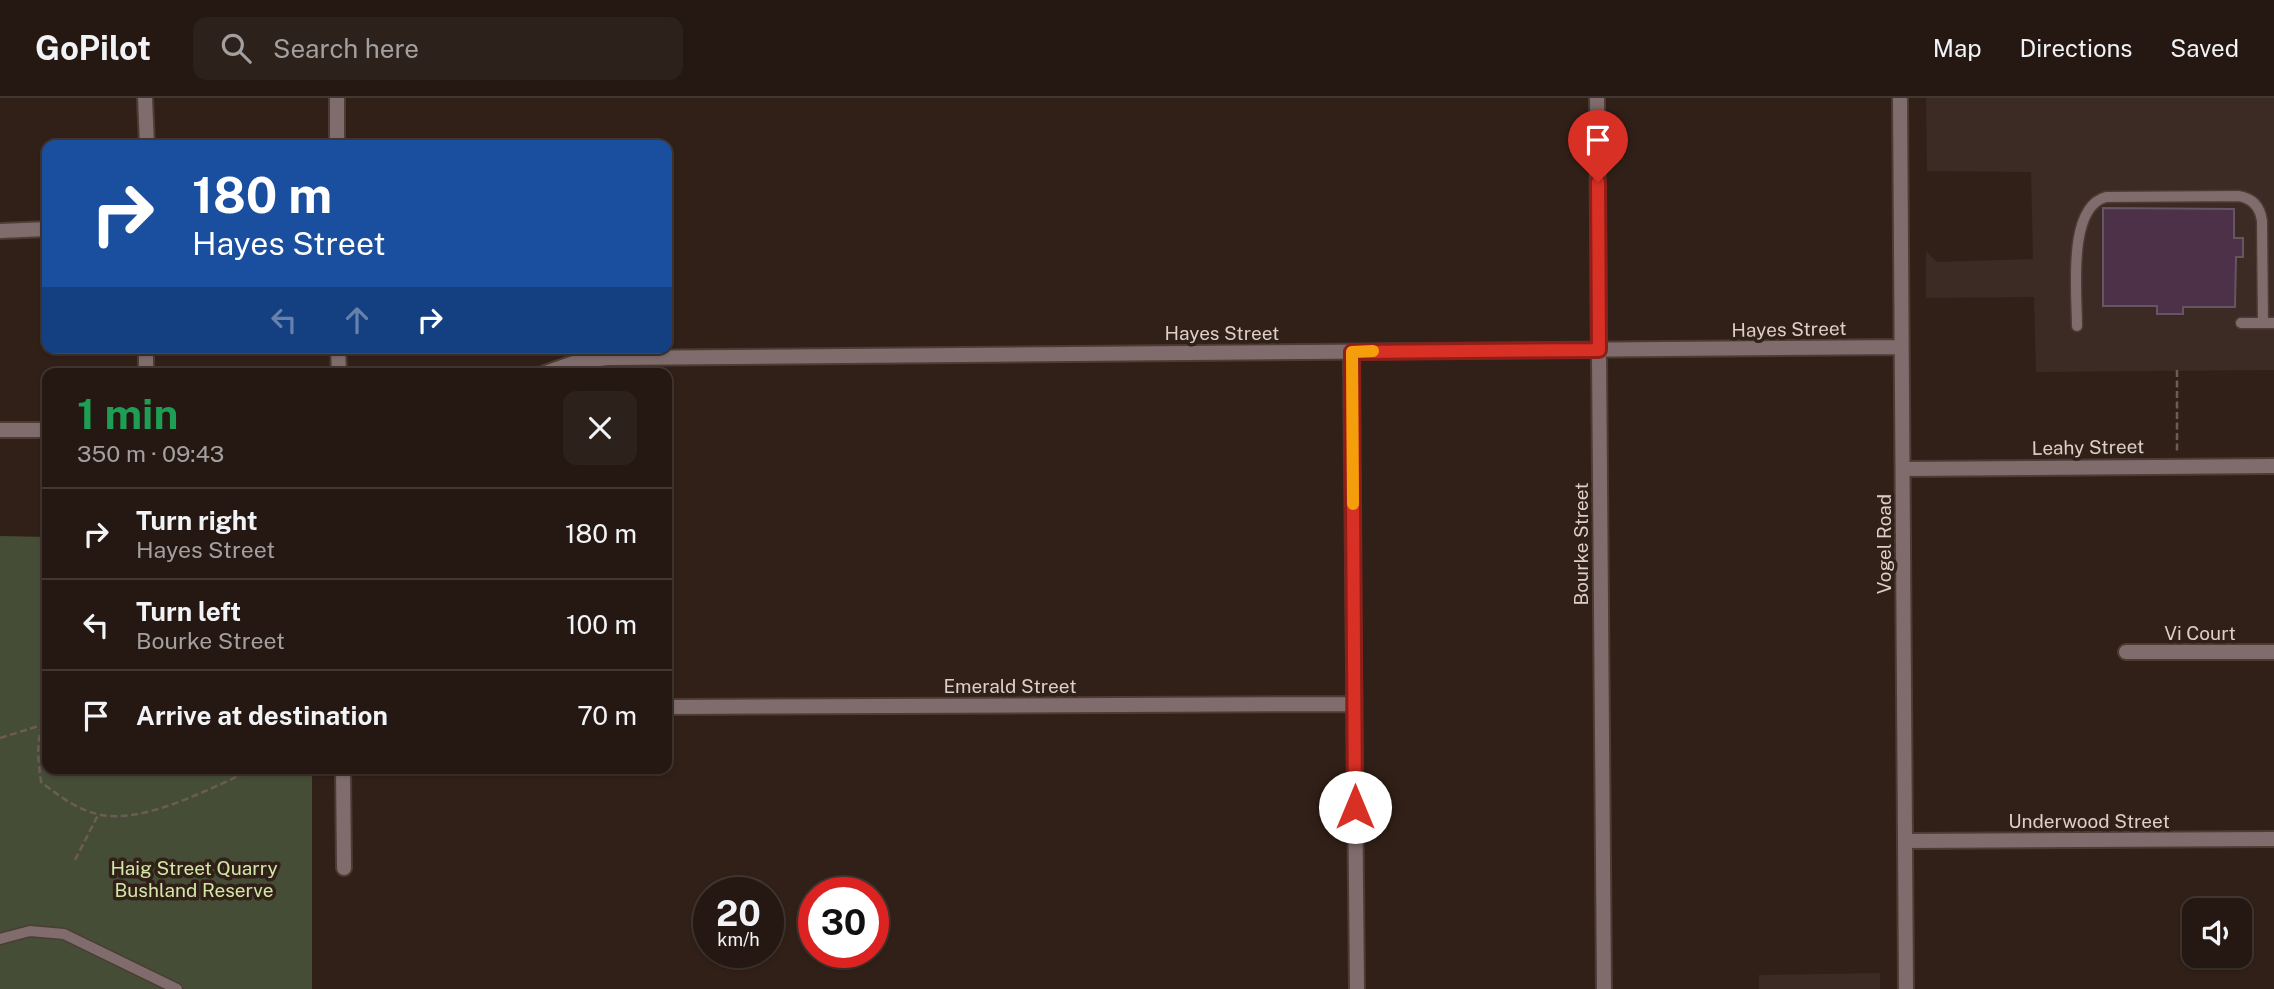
<!DOCTYPE html>
<meta charset="utf-8">
<style>
:root{--surface:#251812;--page:#2d211b;--text:#f1f3f6;--muted:#a3a09f;--line:#423732}
body{margin:0;font-family:"Public Sans",sans-serif;background:var(--page);color:var(--text);height:100vh;display:flex;flex-direction:column;font-size:26px;white-space:nowrap}
*{box-sizing:border-box;margin:0}
p{font-size:23px;color:var(--muted)}
.icon{flex:none;width:38px;height:38px;fill:none;stroke:currentColor;stroke-width:2;stroke-linecap:round;stroke-linejoin:round}
.map{position:relative;flex:1;overflow:hidden}
.sheet{position:absolute;left:42px;top:270px;width:630px;height:406px;display:flex;flex-direction:column;background:var(--surface);border-radius:14px;box-shadow:0 2px 5px #0004,0 0 0 2px var(--line)}
.sheet>*{flex:none}
.guide{position:absolute;left:42px;top:42px;width:630px;height:214px;border-radius:14px;box-shadow:0 2px 5px #0004,0 0 0 2px var(--line);background:#1a4fa0;color:#fff;overflow:hidden}
.buttons{position:absolute;left:2182px;top:800px;display:grid;gap:14px}
.buttons a{display:grid;place-items:center;width:70px;height:70px;border-radius:14px;background:var(--surface);box-shadow:0 2px 5px #0004,0 0 0 2px var(--line);font-size:35px}
.speed{position:absolute;left:693px;top:779px;display:flex;gap:14px;font-size:35px;font-weight:700;text-align:center}
.speed>*{display:grid;place-content:center;width:91px;height:91px;border-radius:50%;background:var(--surface);box-shadow:0 2px 5px #0004,0 0 0 2px var(--line);line-height:1}
.speed small{font-size:18px;font-weight:400}
.speed .limit{border:10px solid #d22;background:#fff;color:#111}
.pin{position:absolute;display:grid;place-items:center;width:60px;height:60px;color:#fff;margin:-72px -30px;border-radius:50% 50% 50% 0;rotate:-45deg;box-shadow:0 0 7px #0007}
.pin .icon{rotate:45deg}
.me{position:absolute;width:77px;margin:-38px;rotate:0deg;stroke-linejoin:round;filter:drop-shadow(0 0 5px #0008)}
.turn{display:flex;align-items:center;gap:24px;height:147px;padding:0 35px;font-size:32px}
.turn .icon{width:91px;height:91px;stroke-width:2.5}
.turn b{display:block;font-size:49px;line-height:60px}
.lanes{display:flex;align-items:center;height:66px;padding:0 35px;background:#0003;justify-content:center;gap:35px;direction:ltr}
.lanes .off{opacity:.35}
.round{display:grid;place-items:center;flex:none;width:74px;height:74px;border-radius:14px;background:var(--page)}
.head{display:flex;align-items:center;justify-content:space-between;height:119px;padding:0 35px}
h1{font-size:42px;font-weight:700;line-height:52px;color:#1e9e55}
ul{padding:0;list-style:none}
li{display:flex;align-items:center;gap:21px;height:91px;padding:0 35px;border-top:2px solid var(--line)}
li div{flex:1}
li b{display:block;font-size:26px}
li em{font-style:normal}
header{display:flex;align-items:center;gap:42px;box-sizing:border-box;height:98px;padding:0 35px;background:var(--surface);border-bottom:2px solid var(--line)}
header strong{font-size:33px}
nav{display:flex;gap:38px;margin-inline-start:auto;font-size:24px}
.search{width:490px;height:63px;background:var(--page);display:flex;align-items:center;gap:18px;box-sizing:border-box;padding:0 24px;border-radius:14px;color:var(--muted);font-size:26px}
.map>svg:first-child{display:block}
.education{fill:#3c2a24}
.green{fill:#464d37}
.building{fill:#4d3149;stroke:#665563;stroke-width:2}
.lines{fill:none;stroke-linecap:round;stroke-linejoin:round}
.lane-casing{stroke:#4c3c34;stroke-width:13}
.street-casing{stroke:#4c3c34;stroke-width:18}
.path{stroke:#6c5c55;stroke-width:2.5;stroke-dasharray:7 3.5;stroke-linecap:butt}
.lane{stroke:#806c6c;stroke-width:10}
.street{stroke:#806c6c;stroke-width:14}
.route-casing{stroke:#8d1f18;stroke-width:18}
.route{stroke:#d93025;stroke-width:12}
.slow{stroke:#f59e0b;stroke-width:12}
.labels{text-anchor:middle;stroke-width:7;stroke-linejoin:round;paint-order:stroke}
.street-label{font-size:19px;fill:#dccfca;stroke:#312018}
.park-label{font-size:19px;fill:#d3e7a7;stroke:#312018}
</style>
<header>
<strong>GoPilot</strong>
<div class="search"><svg class="icon" aria-label="search" viewBox="0 0 24 24"><circle cx="10" cy="10" r="6"/><path d="M15 15l6 6"/></svg>Search here</div>
<nav><a>Map</a><a>Directions</a><a>Saved</a></nav>
</header>
<div class="map">
<svg width="2274" height="891" viewBox="0 0 2274 891">
<rect width="100%" height="100%" fill="#312018"/>
<!-- education -->
<path class="education" d="M1926,0H2274V272L2036,274L2034,199L1926,200V153L1937,164L2033,161L2031,74L1927,73Z
M1880,875V891H1759V877Z"/>
<!-- green -->
<path class="green" d="M0,438L47,439V670H312V891H0Z"/>
<!-- building -->
<path class="building" d="M2103,110L2234,111V140H2243V159H2236L2235,209H2183V216H2157V208H2103Z"/>
<g class="lines">
<defs>
<path id="lane" d="M2241,225H2274
M2077,228C2077,195 2067,109 2106,99L2238,98C2252,100 2260,108 2262,123L2263,225
M0,841L30,833L64,836L177,891"/>
<path id="street" d="M145,0L147,47
M337,0V47
M1597,0L1604,891
M1900,0L1906,891
M0,133L47,131
M338,250L339,275
M1351,254L1357,891
M146,275V250
M545,275L576,264L607,260L1901,249
M0,332H47
M1903,371L2274,368
M2126,554H2274
M667,609L1354,606
M343,670L344,770
M1905,743L2274,741"/>
</defs>
<!-- lane casing -->
<use href="#lane" class="lane-casing"/>
<!-- street casing -->
<use href="#street" class="street-casing"/>
<!-- path -->
<path class="path" d="M2177,272V354
M47,617C35,638 38,661 41,684C58,697 76,711 97,716C143,728 214,688 256,670
M0,640L42,627
M75,762L98,717"/>
<!-- lane -->
<use href="#lane" class="lane"/>
<!-- street -->
<use href="#street" class="street"/>
</g>
<g class="lines">
<defs>
<path id="route" d="M1355,709L1352,254L1599,252L1598,84"/>
</defs>
<!-- route casing -->
<use href="#route" class="route-casing"/>
<!-- route -->
<use href="#route" class="route"/>
<!-- slow -->
<path class="slow" d="M1353,406L1352,254L1373,253"/>
</g>
<g class="labels">
<!-- street labels -->
<g class="street-label">
<text transform="translate(1789 231) rotate(-1)" y="7">Hayes Street</text>
<text x="1222" y="242">Hayes Street</text>
<text transform="translate(2088 349) rotate(-1)" y="7">Leahy Street</text>
<text transform="translate(1581 446) rotate(-90)" y="7">Bourke Street</text>
<text transform="translate(1884 446) rotate(-90)" y="7">Vogel Road</text>
<text x="2200" y="542">Vi Court</text>
<text x="1010" y="595">Emerald Street</text>
<text x="2089" y="730">Underwood Street</text>
</g>
<!-- park labels -->
<g class="park-label">
<text x="194" y="777">Haig Street Quarry<tspan x="194" dy="22">Bushland Reserve</tspan></text>
</g>
</g>
</svg>
<div class="buttons">
<a><svg class="icon" aria-label="sound" viewBox="0 0 24 24"><path d="M4 9h4l5-4v14l-5-4H4zM17 9q2 3 0 6"/></svg></a>
</div>
<div class="speed"><div>20<small>km/h</small></div><div class="limit">30</div></div>
<div class="pin" style="left:1598px;top:84px;background:#d93025"><svg class="icon" aria-label="arrive" viewBox="0 0 24 24"><path d="M6 21V4h12l-3 4 3 4H6"/></svg></div>
<svg class="me" style="left:1355px;top:709px" viewBox="-20 -20 40 40"><circle r="19" fill="#fff"/><path d="M0-13L10 11 0 6-10 11z" fill="#d93025"/></svg>
<div class="guide">
<div class="turn"><svg class="icon" aria-label="right" viewBox="0 0 24 24"><path d="M7 20v-9h11M14 6l5 5-5 5"/></svg><div><b>180 m</b>Hayes Street</div></div>
<div class="lanes"><svg class="icon off" aria-label="left" viewBox="0 0 24 24"><path d="M17 20v-9H6M10 6l-5 5 5 5"/></svg><svg class="icon off" aria-label="ahead" viewBox="0 0 24 24"><path d="M12 20V5M6 11l6-6 6 6"/></svg><svg class="icon" aria-label="right" viewBox="0 0 24 24"><path d="M7 20v-9h11M14 6l5 5-5 5"/></svg></div>
</div>
<section class="sheet">
<div class="head"><div><h1>1 min</h1><p>350 m · 09:43</p></div><a class="round"><svg class="icon" aria-label="close" viewBox="0 0 24 24"><path d="M6 6l12 12M18 6L6 18"/></svg></a></div>
<ul>
<li><svg class="icon" aria-label="right" viewBox="0 0 24 24"><path d="M7 20v-9h11M14 6l5 5-5 5"/></svg><div><b>Turn right</b><p>Hayes Street</p></div><em>180 m</em></li>
<li><svg class="icon" aria-label="left" viewBox="0 0 24 24"><path d="M17 20v-9H6M10 6l-5 5 5 5"/></svg><div><b>Turn left</b><p>Bourke Street</p></div><em>100 m</em></li>
<li><svg class="icon" aria-label="arrive" viewBox="0 0 24 24"><path d="M6 21V4h12l-3 4 3 4H6"/></svg><div><b>Arrive at destination</b></div><em>70 m</em></li>
</ul>
</section>
</div>
